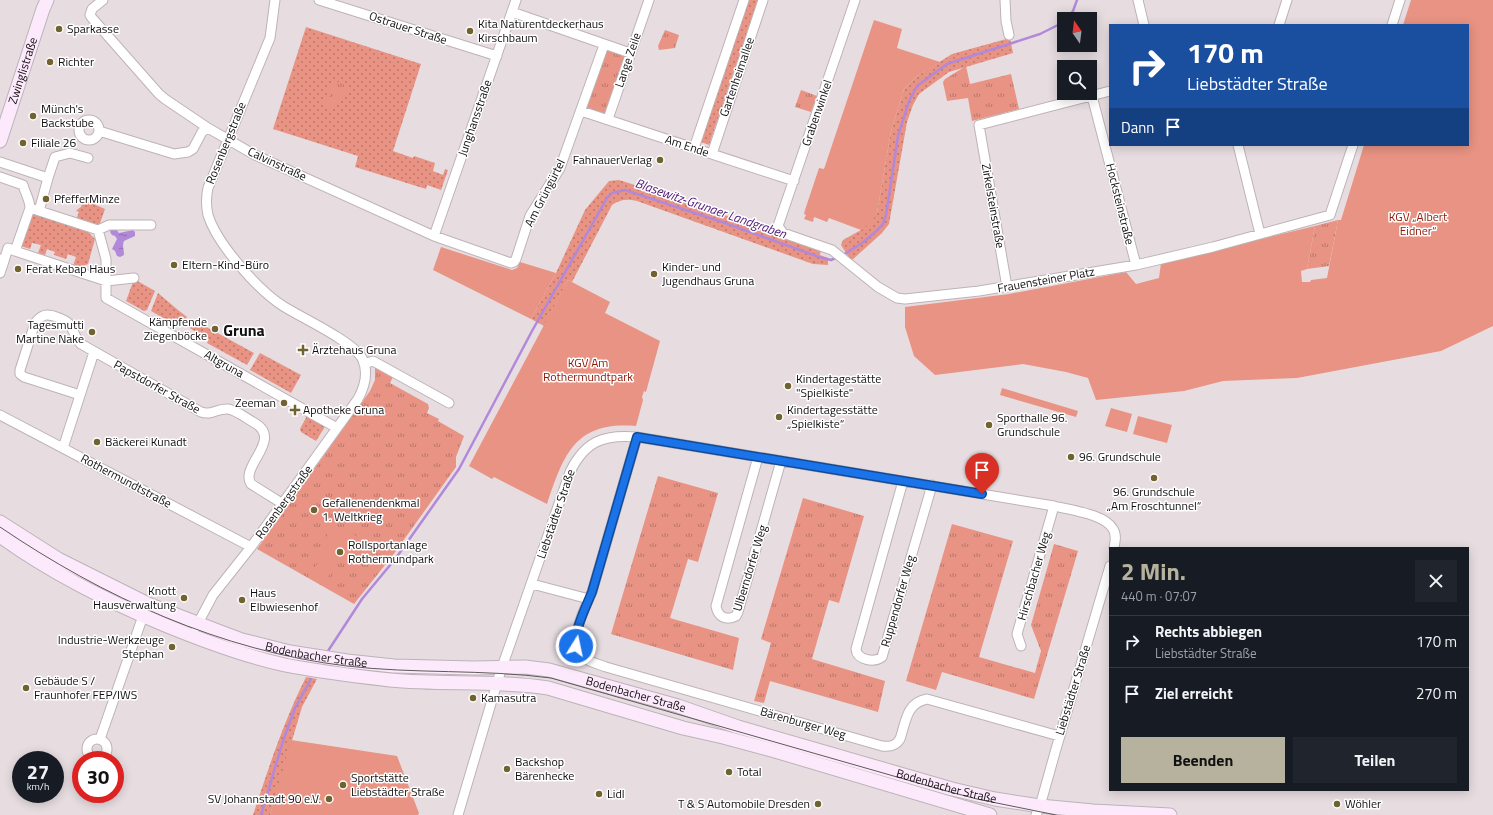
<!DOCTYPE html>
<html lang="de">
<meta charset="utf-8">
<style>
:root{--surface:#171b24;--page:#20242c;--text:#f1f3f6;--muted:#9ea1a6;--line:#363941;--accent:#b7b29d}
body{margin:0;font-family:"Titillium Web",sans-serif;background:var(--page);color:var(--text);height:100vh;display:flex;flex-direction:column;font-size:15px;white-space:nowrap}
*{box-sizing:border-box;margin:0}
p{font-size:13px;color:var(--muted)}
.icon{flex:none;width:22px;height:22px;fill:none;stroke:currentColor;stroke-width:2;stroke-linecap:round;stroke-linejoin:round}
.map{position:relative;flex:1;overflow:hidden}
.side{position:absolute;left:1109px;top:547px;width:360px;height:244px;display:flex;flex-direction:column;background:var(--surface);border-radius:0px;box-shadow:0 2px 10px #0003}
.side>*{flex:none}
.top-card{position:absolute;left:1109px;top:24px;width:360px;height:122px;border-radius:0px;box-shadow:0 2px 10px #0003;background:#1a4fa0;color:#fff;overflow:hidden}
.needle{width:26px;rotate:346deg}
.controls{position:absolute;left:1057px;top:12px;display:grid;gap:8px}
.controls a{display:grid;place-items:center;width:40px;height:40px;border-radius:0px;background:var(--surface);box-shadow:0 2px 10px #0003;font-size:20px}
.speed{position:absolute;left:12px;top:751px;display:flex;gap:8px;font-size:20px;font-weight:700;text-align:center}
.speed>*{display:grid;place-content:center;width:52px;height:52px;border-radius:50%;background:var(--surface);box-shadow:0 2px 10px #0003;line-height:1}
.speed small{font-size:10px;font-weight:400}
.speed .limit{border:6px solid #d22;background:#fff;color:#111}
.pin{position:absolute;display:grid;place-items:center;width:34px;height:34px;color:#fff;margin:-41px -17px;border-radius:50% 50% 50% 0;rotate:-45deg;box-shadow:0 0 4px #0007}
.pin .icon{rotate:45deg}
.me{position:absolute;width:44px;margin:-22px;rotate:10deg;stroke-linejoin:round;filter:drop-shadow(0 0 3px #0008)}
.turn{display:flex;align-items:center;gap:14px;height:84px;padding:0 12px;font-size:18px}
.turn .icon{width:52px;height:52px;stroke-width:2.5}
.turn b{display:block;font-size:28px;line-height:34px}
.then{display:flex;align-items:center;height:38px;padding:0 12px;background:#0003;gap:8px;font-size:15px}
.round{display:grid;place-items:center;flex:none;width:42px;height:42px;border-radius:0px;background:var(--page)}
.headline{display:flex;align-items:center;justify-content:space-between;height:68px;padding:0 12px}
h1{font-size:24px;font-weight:700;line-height:30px;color:var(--accent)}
.cta{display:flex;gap:8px;margin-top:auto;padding:8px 12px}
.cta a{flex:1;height:46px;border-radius:0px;background:var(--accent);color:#111;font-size:16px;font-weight:700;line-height:46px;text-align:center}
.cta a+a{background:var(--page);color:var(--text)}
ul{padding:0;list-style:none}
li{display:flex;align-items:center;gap:12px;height:52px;padding:0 12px;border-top:1px solid var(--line)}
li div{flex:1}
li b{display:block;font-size:15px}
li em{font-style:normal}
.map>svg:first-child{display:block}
.grass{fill:url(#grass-dots)}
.park{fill:url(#park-tufts)}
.garden{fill:#e89383}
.water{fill:url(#water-ripples)}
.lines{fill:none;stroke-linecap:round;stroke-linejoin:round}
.stream{stroke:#b289da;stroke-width:2.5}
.street-casing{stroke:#bdb3b7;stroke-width:11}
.secondary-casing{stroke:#bdb3b7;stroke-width:15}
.street{stroke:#fff;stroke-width:9}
.secondary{stroke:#fde9fc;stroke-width:13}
.tram{stroke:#5e595b;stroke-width:1}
.route-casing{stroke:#114b97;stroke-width:10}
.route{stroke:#1a73e8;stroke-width:7}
.poi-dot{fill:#706330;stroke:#fff;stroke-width:1.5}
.labels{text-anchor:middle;stroke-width:3;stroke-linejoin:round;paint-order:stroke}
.poi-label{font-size:12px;fill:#120f10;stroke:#fff;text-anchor:start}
.street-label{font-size:12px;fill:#120f10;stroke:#fff}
.park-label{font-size:12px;fill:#8b1705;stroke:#fff}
.water-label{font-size:13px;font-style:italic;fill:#4f1676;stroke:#fff}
.district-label{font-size:16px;font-weight:bold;fill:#120f10;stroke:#fff}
</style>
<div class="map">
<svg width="1493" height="815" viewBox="0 0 1493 815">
<defs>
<pattern id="grass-dots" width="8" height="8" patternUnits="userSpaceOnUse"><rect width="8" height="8" fill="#e89383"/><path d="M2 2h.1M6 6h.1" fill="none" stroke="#bb766a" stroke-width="1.8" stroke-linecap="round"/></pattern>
<pattern id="park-tufts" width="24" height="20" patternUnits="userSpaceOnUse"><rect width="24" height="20" fill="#e89383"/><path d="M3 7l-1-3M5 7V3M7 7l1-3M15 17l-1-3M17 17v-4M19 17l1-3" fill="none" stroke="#bb766a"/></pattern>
<pattern id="water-ripples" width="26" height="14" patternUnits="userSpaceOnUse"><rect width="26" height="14" fill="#b289da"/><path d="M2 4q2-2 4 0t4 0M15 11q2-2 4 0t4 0" fill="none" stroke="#8f6eaf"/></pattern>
</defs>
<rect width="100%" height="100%" fill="#e7dde1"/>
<!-- grass -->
<path class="grass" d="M749,0H758L709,145L701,142Z
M306,27L421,64L393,151L413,158L414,156L435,163L433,171L443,175L445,169L448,170L441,190L427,185L426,189L355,167L358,156L273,129Z
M1010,38L1013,53L949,72L919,94L913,105L907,122L889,224L882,233L851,261L841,245L843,240L861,230L877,213L891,131L904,89L917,76L952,54Z
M619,180L689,202L821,250L820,255L828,258V265L813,264L637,201C627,199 621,199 612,205L572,282L568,280L544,326L531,319L556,273L585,210L609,181Z
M79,195L85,200L105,209L99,226L79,220L77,217L79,212L76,211L78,209L81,207L82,202Z
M32,212L85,229L95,239L88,264L81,267L73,266L76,257L68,254L66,259L54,255L55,252L47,249L45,255L38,253L41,245L32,243L30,249L21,246Z
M134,279L155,291L147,310L144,311L126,301Z
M158,293L178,310L187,317L183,324L179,322L177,326L151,311Z
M190,318L254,353L247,365L207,343L209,339L186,326Z
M260,353L301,375L291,393L250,370Z
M309,412L328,422L316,441L301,432L300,429Z
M306,677L317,679L302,707L270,815H253C269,767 283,723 306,677Z"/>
<!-- park -->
<path class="park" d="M665,30L679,35L675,48L659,50L658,46Z
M609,50L624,56L625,60L607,112L601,115L589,111L586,108V104L606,52Z
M966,66L970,84L1011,74L1019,109L972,121L968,98L947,101L943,82L945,79Z
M338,82C351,85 350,99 337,101L335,109L330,108L323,101L330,96L329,88L333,84Z
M801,90L817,96L811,112L795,107Z
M1338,220L1329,266L1307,269L1315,226Z
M375,365L394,375L390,383L428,404L429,408L427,413L439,419L438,421L464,436L456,457V467L393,555L354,604L257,549L370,391L375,380Z
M658,476L718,493L698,562L688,559L670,618L739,638L733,670L611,634Z
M803,498L864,516L839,603L829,600L812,659L885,681L878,712L770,681L764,703L754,701L771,643L761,639Z
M952,524L1013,541L979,657L1035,673L1041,651L1031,625L1054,544L1078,551L1034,699L942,672L936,690L906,681Z"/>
<!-- garden -->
<path class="garden" d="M1411,0H1493V326L1441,351L1297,378L1223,381L1184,391L1096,400L1088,378L1066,372L1023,364L935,375L914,356L905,327V307L1009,294L1126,272L1136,284L1159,278L1161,263L1315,226L1307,269L1301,271L1302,282H1310L1311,280L1327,278L1338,220H1341L1364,145H1468V25H1403Z
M874,20L902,29L897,48L940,62L917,76L904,89L891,131L877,213L871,223L861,230L829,218L827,222L814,217L813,222L804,219L806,215L804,214L805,210L819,168L824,169Z
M441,247L512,270L517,268L520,262L556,273L531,319L433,270Z
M568,280L610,302L605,313L660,341L646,392L644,391L642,397L643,400L636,426C575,421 564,454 547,504L494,477L492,479L469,466Z
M1002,388L1078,411L1076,417L1000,395Z
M1111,408L1132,414L1127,432L1105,426Z
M1138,416L1172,425L1167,443L1133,434Z
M341,528C364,533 366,554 341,558L327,578L321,577L314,572V569L327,549C324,535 327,530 341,528Z
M291,740L397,756L419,813L418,815H270Z"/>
<!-- water -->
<path class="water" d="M111,229H116L119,233L133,230L135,232V236L124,241C122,245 124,250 124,255L120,257L117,256L115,251L112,249L117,239L115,236L112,235L110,232Z"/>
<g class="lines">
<!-- stream -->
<path class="stream" d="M1066,19L1073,11L1077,0
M843,255L862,243L873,234L883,224L886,215L898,136L909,101L917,86L947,64L1040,34L1064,22
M328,651L362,599L396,558L459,469L532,331L607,198L612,193L625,190L725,223L819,257L831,260L838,257
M261,815L283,741L295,708L311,679"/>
<defs>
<path id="street" d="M103,0L92,9L90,15L92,18L159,94L165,99L208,128L255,155L434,236L511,263L514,262L516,259L530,216L560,168L604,45
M319,0L497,56
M855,0L778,226L783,233L832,250L878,287L897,298L905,299L979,291L1136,265L1213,247L1330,215L1353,145
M1005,0L1006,21L1009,35
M1138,0L1144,25
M512,12L630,53
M1279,25L1287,0
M1392,25L1400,0
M1092,96L1136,265
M581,111L794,181
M608,119L649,0
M79 130a10 10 0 1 1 20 0a10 10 0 1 1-20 0Z
M99,131L174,154L188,152L193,149L202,132L208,128
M1238,145L1260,234
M694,148L744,0
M712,154L763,0
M0,162L48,178L55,157L70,153L88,158
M0,177L23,185C25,193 30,200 30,208L15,251L8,248L4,261L0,259
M30,208L98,230
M39,211L48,178
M151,225H109L98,230L106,259V298L337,428
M434,236L516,0
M15,251L106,281L134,278
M0,273L4,261
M1007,287L979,125L1110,91
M364,364L373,361L449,403
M80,395L24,377L20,374V370L35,323C38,319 42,315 47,315C53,315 67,320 70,325C74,331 75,338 81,344L201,412C212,416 217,408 228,409C236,410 246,418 253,422C285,439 239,466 251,484L283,504
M0,415L251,547
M637,437L592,592C585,608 566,643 583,657C589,662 598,664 606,667L882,746C890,747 896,746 900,739C906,722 906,703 927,699L1059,736
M63,448L94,352
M758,457L716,606C718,617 726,621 736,616L738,612L781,461
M903,481L856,649C857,660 874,663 882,657L932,485
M532,584L589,599
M196,627L213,595L251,547L358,399C365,386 369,372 362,358C352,341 302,318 283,306C258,290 217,244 208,215C206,206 206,197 208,188L270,38L275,0
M1021,646L1017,634L1054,506
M87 749a10 10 0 1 1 20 0a10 10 0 1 1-20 0Z
M100,739L143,616
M458,815L500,673L570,472C585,441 604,434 637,437L1054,506C1070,510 1105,514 1113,529C1117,535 1115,542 1114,548
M1036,815L1040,806L1056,749L1110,566"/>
<g id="secondary">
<path id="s1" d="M0,141L43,9L47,0"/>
<path id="s2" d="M0,522L58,559L148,604L218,631L242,640L290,652L347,661L394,666L473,668L525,667L549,670L678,706L738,727L952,789L995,799L1040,806L1093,811L1170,815"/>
<path d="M0,536C51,573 107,601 165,625C204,641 244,656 285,665C320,672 355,676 390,680C443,685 495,680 548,688L683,728L723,737L775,751L990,815"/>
</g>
</defs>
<!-- street casing -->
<use href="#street" class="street-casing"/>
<!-- secondary casing -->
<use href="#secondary" class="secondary-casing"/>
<!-- street -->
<use href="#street" class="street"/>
<!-- secondary -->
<use href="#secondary" class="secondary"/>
<!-- tram -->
<path class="tram" d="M0,527C103,597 221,651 347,666C414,674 483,669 551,678L939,789L977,799L1056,815"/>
</g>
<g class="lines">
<defs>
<path id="route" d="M576,646C574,630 586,607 592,592L637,437L982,494"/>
</defs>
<!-- route casing -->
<use href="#route" class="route-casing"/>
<!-- route -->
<use href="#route" class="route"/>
</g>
<!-- markers -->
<g class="poi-dot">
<circle cx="59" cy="29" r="4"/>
<circle cx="470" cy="31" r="4"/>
<circle cx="50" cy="62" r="4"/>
<circle cx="33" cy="116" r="4"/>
<circle cx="23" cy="143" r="4"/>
<circle cx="660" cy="160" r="4"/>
<circle cx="46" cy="199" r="4"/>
<circle cx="174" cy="265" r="4"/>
<circle cx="18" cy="269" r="4"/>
<circle cx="654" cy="274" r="4"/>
<circle cx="215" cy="329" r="4"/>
<circle cx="92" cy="332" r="4"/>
<path d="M301 344h4v4h4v4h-4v4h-4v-4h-4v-4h4z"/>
<circle cx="788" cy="386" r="4"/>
<circle cx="284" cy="403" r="4"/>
<path d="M293 404h4v4h4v4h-4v4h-4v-4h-4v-4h4z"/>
<circle cx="779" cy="417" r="4"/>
<circle cx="989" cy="425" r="4"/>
<circle cx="97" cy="442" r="4"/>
<circle cx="1071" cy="457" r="4"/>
<circle cx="1154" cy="478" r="4"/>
<circle cx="314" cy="510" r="4"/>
<circle cx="340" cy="552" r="4"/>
<circle cx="184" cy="598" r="4"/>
<circle cx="242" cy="600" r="4"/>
<circle cx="172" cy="647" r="4"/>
<circle cx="26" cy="688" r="4"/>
<circle cx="473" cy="698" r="4"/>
<circle cx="507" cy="769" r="4"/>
<circle cx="729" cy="772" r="4"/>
<circle cx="343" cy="785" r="4"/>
<circle cx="599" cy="794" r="4"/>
<circle cx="329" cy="799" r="4"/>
<circle cx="818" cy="804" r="4"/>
<circle cx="1337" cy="804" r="4"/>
</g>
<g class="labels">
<!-- poi labels -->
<g class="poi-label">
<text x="478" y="28">Kita Naturentdeckerhaus<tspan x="478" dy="14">Kirschbaum</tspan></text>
<text x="67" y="33">Sparkasse</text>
<text x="58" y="66">Richter</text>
<text x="41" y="113">Münch's<tspan x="41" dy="14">Backstube</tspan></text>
<text x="31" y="147">Filiale 26</text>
<text x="652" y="164" text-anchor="end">FahnauerVerlag</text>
<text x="54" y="203">PfefferMinze</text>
<text x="182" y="269">Eltern-Kind-Büro</text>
<text x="662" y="271">Kinder- und<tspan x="662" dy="14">Jugendhaus Gruna</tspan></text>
<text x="26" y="273">Ferat Kebap Haus</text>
<text x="207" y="326" text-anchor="end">Kämpfende<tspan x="207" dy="14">Ziegenböcke</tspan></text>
<text x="84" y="329" text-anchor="end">Tagesmutti<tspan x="84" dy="14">Martine Nake</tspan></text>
<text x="312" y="354">Ärztehaus Gruna</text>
<text x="796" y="383">Kindertagestätte<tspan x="796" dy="14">"Spielkiste"</tspan></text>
<text x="276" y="407" text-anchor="end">Zeeman</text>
<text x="303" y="414">Apotheke Gruna</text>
<text x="787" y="414">Kindertagesstätte<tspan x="787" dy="14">„Spielkiste“</tspan></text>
<text x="997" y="422">Sporthalle 96.<tspan x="997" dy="14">Grundschule</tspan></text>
<text x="105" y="446">Bäckerei Kunadt</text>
<text x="1079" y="461">96. Grundschule</text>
<text x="1154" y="496" text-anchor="middle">96. Grundschule<tspan x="1154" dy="14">„Am Froschtunnel“</tspan></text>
<text x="322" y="507">Gefallenendenkmal<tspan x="322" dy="14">1. Weltkrieg</tspan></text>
<text x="348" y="549">Rollsportanlage<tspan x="348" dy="14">Rothermundpark</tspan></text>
<text x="176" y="595" text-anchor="end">Knott<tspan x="176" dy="14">Hausverwaltung</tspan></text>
<text x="250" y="597">Haus<tspan x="250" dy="14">Elbwiesenhof</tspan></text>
<text x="164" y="644" text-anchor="end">Industrie-Werkzeuge<tspan x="164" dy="14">Stephan</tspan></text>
<text x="34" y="685">Gebäude S /<tspan x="34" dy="14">Fraunhofer FEP/IWS</tspan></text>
<text x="481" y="702">Kamasutra</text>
<text x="515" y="766">Backshop<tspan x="515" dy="14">Bärenhecke</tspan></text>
<text x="737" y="776">Total</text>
<text x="351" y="782">Sportstätte<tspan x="351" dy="14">Liebstädter Straße</tspan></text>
<text x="607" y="798">Lidl</text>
<text x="321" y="803" text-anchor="end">SV Johannstadt 90 e.V.</text>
<text x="810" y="808" text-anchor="end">T &amp; S Automobile Dresden</text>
<text x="1345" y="808">Wöhler</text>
</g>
<!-- street labels -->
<g class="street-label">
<text transform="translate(408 28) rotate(18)" y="4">Ostrauer Straße</text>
<text transform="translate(628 60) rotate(-71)" y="4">Lange Zeile</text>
<text dy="4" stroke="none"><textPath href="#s1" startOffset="74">Zwinglistraße</textPath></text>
<text transform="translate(737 77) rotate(-71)" y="4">Gartenheimallee</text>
<text transform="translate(817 113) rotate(-71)" y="4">Grabenwinkel</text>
<text transform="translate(475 118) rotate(-71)" y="4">Junghansstraße</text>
<text transform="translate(226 143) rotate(-68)" y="4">Rosenbergstraße</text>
<text transform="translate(687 146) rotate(18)" y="4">Am Ende</text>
<text transform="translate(277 164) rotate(25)" y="4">Calvinstraße</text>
<text transform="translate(545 193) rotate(-63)" y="4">Am Grüngürtel</text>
<text transform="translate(1120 204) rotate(76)" y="4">Hocksteinstraße</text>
<text transform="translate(993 206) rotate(80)" y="4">Zirkelsteinstraße</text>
<text transform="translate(1046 280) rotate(-10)" y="4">Frauensteiner Platz</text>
<text transform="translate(224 364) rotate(29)" y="4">Altgruna</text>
<text transform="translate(157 387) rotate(29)" y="4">Papstdorfer Straße</text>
<text transform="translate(126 481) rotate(28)" y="4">Rothermundtstraße</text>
<text transform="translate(284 502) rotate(-54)" y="4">Rosenbergstraße</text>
<text transform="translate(556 514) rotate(-71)" y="4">Liebstädter Straße</text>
<text transform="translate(750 568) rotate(-73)" y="4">Ulberndorfer Weg</text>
<text transform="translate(1034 576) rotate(-74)" y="4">Hirschbacher Weg</text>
<text transform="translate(898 601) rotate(-74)" y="4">Ruppendorfer Weg</text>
<text dy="4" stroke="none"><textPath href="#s2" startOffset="346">Bodenbacher Straße</textPath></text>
<text transform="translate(1073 690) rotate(-73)" y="4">Liebstädter Straße</text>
<text dy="4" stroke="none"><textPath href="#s2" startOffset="670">Bodenbacher Straße</textPath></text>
<text transform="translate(803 723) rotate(16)" y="4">Bärenburger Weg</text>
<text dy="4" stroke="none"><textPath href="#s2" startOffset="994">Bodenbacher Straße</textPath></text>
</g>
<!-- park labels -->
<g class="park-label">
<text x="1418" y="221">KGV „Albert<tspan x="1418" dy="14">Eidner“</tspan></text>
<text x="588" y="367">KGV Am<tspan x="588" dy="14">Rothermundtpark</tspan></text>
</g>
<!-- water labels -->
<g class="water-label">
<text transform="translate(711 208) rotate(19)" y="5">Blasewitz‐Grunaer Landgraben</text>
</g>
<!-- district labels -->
<g class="district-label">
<text x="244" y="336">Gruna</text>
</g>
</g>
</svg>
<div class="controls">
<a><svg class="needle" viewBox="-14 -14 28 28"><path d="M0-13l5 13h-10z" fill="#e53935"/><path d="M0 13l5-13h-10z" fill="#9ea1a6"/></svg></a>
<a><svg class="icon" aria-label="search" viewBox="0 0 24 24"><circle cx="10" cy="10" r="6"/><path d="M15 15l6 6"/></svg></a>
</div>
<div class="speed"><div>27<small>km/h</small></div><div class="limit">30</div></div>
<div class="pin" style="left:982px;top:494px;background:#d93025"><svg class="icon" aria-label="arrive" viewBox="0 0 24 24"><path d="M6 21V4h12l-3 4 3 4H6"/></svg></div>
<svg class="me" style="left:576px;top:646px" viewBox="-20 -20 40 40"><circle r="17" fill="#1a73e8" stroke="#fff" stroke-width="3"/><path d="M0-11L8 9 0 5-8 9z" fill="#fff"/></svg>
<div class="top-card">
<div class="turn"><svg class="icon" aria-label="right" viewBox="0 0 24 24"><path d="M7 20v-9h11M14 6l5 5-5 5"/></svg><div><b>170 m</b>Liebstädter Straße</div></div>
<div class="then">Dann<svg class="icon" aria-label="arrive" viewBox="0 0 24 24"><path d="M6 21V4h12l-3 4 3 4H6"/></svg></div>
</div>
<section class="side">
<div class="headline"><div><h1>2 Min.</h1><p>440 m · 07:07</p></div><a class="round"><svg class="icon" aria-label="close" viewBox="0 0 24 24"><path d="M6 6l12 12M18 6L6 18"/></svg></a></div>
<ul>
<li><svg class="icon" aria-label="right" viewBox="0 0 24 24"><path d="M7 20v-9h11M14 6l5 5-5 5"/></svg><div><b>Rechts abbiegen</b><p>Liebstädter Straße</p></div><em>170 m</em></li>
<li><svg class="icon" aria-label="arrive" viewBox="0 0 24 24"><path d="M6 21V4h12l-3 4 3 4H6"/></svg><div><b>Ziel erreicht</b></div><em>270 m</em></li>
</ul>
<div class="cta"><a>Beenden</a><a>Teilen</a></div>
</section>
</div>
